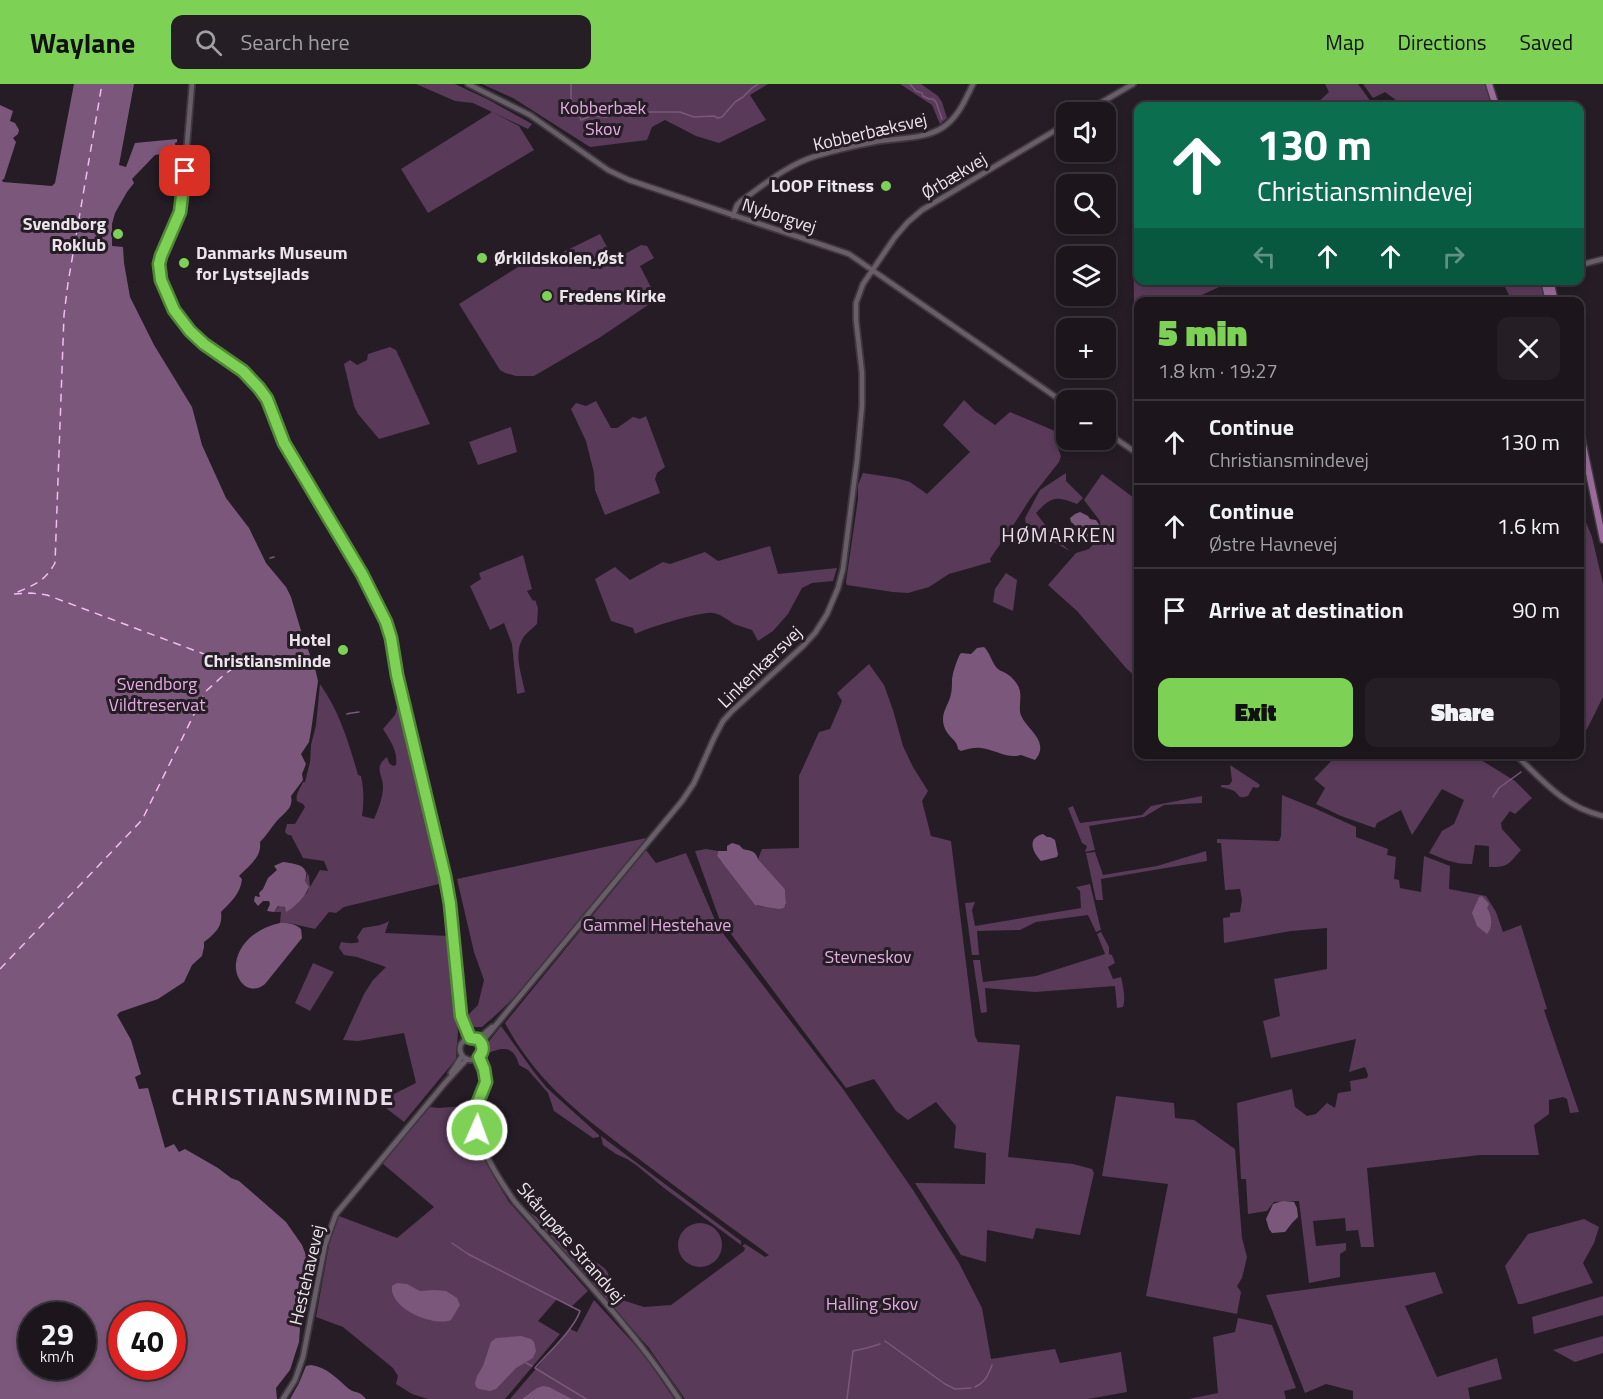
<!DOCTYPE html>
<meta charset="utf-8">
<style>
:root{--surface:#1c151c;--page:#251e25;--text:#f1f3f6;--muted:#a09fa3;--line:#3a343b;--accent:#7dd154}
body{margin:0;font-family:"Titillium Web",sans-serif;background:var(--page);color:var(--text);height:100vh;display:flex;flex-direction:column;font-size:22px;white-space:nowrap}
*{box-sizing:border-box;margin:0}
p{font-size:20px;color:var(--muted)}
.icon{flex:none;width:33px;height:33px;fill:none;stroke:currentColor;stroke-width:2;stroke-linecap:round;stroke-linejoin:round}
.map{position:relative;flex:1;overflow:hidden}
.details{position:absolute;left:1134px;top:213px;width:450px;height:462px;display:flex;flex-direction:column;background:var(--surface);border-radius:12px;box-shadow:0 3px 9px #0003,0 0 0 2px var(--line)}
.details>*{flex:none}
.guide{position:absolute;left:1134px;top:18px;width:450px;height:183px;border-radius:12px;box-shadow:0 3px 9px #0003,0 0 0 2px var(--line);background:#0b6e4f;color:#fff;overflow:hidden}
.buttons{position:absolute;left:1056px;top:18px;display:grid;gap:12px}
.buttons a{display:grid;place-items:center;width:60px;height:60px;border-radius:12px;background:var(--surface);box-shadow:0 3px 9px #0003,0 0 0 2px var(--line);font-size:30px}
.speed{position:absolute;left:18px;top:1218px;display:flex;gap:12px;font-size:30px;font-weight:700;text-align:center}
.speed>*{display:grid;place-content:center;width:78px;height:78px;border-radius:50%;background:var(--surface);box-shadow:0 3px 9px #0003,0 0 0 2px var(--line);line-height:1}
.speed small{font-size:15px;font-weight:400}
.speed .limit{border:9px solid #d22;background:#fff;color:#111}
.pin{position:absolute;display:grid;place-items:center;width:51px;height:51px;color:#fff;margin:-26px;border-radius:12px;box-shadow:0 3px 9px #0006}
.me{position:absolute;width:66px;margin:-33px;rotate:2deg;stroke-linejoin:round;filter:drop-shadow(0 0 4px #0008)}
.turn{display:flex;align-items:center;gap:21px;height:126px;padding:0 24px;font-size:27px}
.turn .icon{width:78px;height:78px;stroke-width:2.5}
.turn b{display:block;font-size:42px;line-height:51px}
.lanes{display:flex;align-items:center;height:57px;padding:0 24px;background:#0003;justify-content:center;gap:30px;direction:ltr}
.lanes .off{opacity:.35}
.round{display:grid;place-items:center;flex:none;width:63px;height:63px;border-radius:12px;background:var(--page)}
.headline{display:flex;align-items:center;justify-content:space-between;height:102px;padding:0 24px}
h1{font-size:36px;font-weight:800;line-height:45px;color:var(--accent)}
.primary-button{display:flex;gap:12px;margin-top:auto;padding:12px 24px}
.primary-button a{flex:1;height:69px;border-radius:12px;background:var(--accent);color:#111;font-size:24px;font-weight:800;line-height:69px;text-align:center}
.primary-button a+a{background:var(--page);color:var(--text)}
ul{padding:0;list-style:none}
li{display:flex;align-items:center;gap:18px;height:84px;padding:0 24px;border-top:2px solid var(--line)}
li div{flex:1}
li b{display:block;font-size:22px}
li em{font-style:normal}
header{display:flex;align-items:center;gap:36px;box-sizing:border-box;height:84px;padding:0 30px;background:var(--accent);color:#111}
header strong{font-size:28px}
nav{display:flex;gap:33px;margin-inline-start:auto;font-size:21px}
.search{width:420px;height:54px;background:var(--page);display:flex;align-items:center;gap:15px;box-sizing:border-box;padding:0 21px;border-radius:12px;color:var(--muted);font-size:22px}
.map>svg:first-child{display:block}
.green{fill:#593a59}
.water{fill:#7b587b;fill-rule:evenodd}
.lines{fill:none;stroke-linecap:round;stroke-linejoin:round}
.stream{stroke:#7b587b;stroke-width:1.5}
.ferry{stroke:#f3bbf3;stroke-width:1.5;stroke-dasharray:8 6;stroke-linecap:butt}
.minor-casing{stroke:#3f383f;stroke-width:8}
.major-casing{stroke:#3f383f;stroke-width:9}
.minor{stroke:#685d68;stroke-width:4.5}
.major{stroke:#996a9a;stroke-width:6}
.route-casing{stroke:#518837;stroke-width:15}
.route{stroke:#7dd154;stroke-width:10}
.poi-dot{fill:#7dd154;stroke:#251c25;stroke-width:2}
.labels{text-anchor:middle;stroke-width:6;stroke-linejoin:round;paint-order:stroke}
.park-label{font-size:18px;fill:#e2aae1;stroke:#251c25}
.street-label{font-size:18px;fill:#ebe5eb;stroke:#251c25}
.poi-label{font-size:18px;font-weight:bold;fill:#ebe5eb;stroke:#251c25;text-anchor:end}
.neighbourhood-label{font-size:20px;letter-spacing:1.5px;fill:#eadde9;stroke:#251c25}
.district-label{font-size:24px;font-weight:bold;letter-spacing:1.5px;fill:#eadde9;stroke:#251c25}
</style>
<header>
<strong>Waylane</strong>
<div class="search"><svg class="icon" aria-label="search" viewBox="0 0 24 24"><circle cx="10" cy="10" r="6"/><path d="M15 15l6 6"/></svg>Search here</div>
<nav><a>Map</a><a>Directions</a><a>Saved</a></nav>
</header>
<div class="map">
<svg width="1603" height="1315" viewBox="0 0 1603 1315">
<rect width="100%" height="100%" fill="#251c25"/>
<!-- green -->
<path class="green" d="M416,0H455L489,16L532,40L528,45L473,19L455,17Z
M482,0H768L750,11L766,36L719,59L696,52L665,36L652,43L647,56L590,63L513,14Z
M900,0H921L938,12L942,18L947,34L940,40L932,21Z
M1325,0H1358L1374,22H1314L1329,8Z
M1363,0H1485L1493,22H1421L1420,19L1404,22L1385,8L1373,14Z
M492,28L519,42L534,66L428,129L401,85Z
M1133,145H1138V196L1232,197L1191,216L1187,212L1176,217L1138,218V221L1134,218Z
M600,150L614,176L641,161L647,162L654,174L640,182L657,215L599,254L534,292H516L505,289L500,286L459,220L542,168L545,173L559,170Z
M1502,197H1540L1545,217H1507L1511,215Z
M390,263L396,266L430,340L379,355L358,330L354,322L344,280L350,276L357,281L367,276L368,270Z
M964,316L975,327L995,341L1010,328L1055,347L1064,353L1057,362L1061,372L1059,378L1030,415L1014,440L990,475L991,478L949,490L929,503L908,509L893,508L847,501L846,498L858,415V401L863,389L896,394L910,398L927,410L970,368L943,341Z
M596,317L611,344H617L633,333L640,335L646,332L665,383L657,389L655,395L660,409L605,431L595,406L594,389L586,357L571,325L576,319L586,322Z
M511,343L517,368L478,381L469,358Z
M1066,389V397L1083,414L1077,420C1055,412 1052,412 1036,429L1055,454L1070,467L1026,443L1025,434L1040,406Z
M1102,390L1138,417V595L1126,584L1077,527L1048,501L1076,469L1089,465L1101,451L1100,437L1084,416Z
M1580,424L1592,453L1603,500V613L1587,645L1580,650Z
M770,462L778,490L837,484L833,497L812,499L802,504L788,530L773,547L758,557L752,546C746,544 740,542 734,540C728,536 720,530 713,529C702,527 647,544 635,550L633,544L611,537L595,495L615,483L630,496L663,478L670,480L705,468L718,477Z
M523,471L532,505L527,507L533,517L535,516L538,524L537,540C532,545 526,549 523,554C513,570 522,592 525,608L517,610L512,560L504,539L490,546L470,502L481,495L479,489Z
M1006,489L1017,496L1013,527L993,518L995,505Z
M869,580L884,601L893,626L903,662L913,683L928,707L922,717L931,752L951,757L975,952L978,958L1020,961L1008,1073L1073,1080L1092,1085L1094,1089L1080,1151L1036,1144L1033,1155L987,1146L986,1178L961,1171L915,1099L985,1100L986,1069L954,1064L956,1042L936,1018L908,1036L896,1027L874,995L846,1004L719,834L695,767L706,765L718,767L717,772L719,775L740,800L752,817L758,822L772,823L786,821L785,805L758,775L762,765L799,764V692L819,648L830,645L842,617L837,609Z
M320,600C339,627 349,659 358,691L361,692C364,705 364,719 362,732L374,735C378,726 383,713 383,703C383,690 373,684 387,673L389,679L393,682L396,681C398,667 390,656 383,645L395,631L399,617L431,744L443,799L344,823L336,829L329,828L315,845L289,839H280L281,828H274L279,822H281L286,824L307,809L309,804L305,797L307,792L306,787L309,792L310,803L320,786L328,787L324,777L303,774L291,751H288L285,748L287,740H295L305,723L303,720L297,717C295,711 300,705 303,698H305L310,678L311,661L316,641Z
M1337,671H1381L1388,677L1393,671H1473L1515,697L1532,714L1515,730L1510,727L1501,739L1502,745L1521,766C1509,779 1509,784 1489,783V762L1475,761L1472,780C1457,781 1443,775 1429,769L1442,747L1454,740L1464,716L1442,705L1412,751L1401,726L1377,739L1375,744L1341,732L1316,720L1325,704L1314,695Z
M1230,681L1259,700L1260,702L1257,704L1253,703L1248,712C1237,715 1241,712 1234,707C1231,705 1224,704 1221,703V701H1229L1232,697Z
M1282,711L1314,724L1356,743V753L1388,765L1387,771L1396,773L1394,795L1399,796L1400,804L1421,808L1424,772L1450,782L1449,805L1486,812L1496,828L1503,848L1521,841L1547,925L1544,926L1579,1028L1570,1029L1567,1015L1563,1013L1549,1016V1030L1534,1041L1539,1071H1480L1367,1084L1374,1163H1361L1358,1146L1346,1147L1345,1134L1313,1137L1316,1162L1346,1159V1166L1340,1170V1193L1309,1199L1299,1117L1274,1118L1267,1127L1248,1130L1246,1095H1241L1237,1019L1292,1005L1295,1023L1307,1032L1316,1030L1327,1019L1335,1024L1338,1009L1351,1007L1350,997L1367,994L1368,991L1365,983L1349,988L1356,955L1271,974L1263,937L1280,932L1274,895L1327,885V844L1291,847L1224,859L1223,834L1230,833V829L1240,828L1242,816L1240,805L1225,806L1221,759H1217V755L1279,757L1281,752Z
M1202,712V719L1164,721L1144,733L1089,742L1095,766L1085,768L1087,762L1082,759L1068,724L1073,722L1080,739L1142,731L1151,722Z
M646,754C636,772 620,788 606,805C568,853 530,903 482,943H472L467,935L469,930L478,921L484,896L474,868L457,795Z
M646,766L656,779L686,769L718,843L843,1005L913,1106L959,1179L982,1224L991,1275L1055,1265L1060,1279L1121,1268L1127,1308L1088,1315H685L649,1264L589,1196L603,1202L616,1214L644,1223L671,1221L744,1167L745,1164L742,1162L745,1160L765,1173L769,1171C725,1139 682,1108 639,1075C585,1034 538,1001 505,939Z
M1206,767L1207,777L1101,795L1103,816H1096L1086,769L1095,768L1103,791L1157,782Z
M1090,800L1101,846L1096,848L1088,831L1036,838L1020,846L977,847L979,871H972L965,819L975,818L972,826L975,842L1081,824L1080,807L1076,803Z
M389,837L385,849L449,852L458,948L456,975L404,1038L382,1021L390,1012L416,999L404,949L358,957L343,956L364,910L373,896L386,883L357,873L344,871L339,864L341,858C347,859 353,860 359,858L357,853L363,844C373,842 381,842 389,837Z
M1101,848L1109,863V870L1112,871L1115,879L1108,883L1113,895L1121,893C1123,903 1126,914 1123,923L1117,924L1115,902L1035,908L985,904L987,928L981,929L973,876H980L983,898L1036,892L1105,870L1097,850Z
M313,879L334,888L310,927L295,919Z
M501,942L534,988L547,1004L599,1051V1053L593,1054L554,1027L548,1009L528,986L519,981C514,961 502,963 486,970L485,969L486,961Z
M1116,1012L1174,1019L1175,1034L1194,1036L1235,1065L1242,1154L1247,1173L1242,1194L1237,1202L1241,1208L1237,1230L1146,1212L1168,1100L1102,1092Z
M465,1022L469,1024L474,1046L480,1065L494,1093L509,1118L588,1207L571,1223L557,1215L538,1237L560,1250L505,1315H428L412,1310L396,1300L398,1292L393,1284L343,1243L316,1233L331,1150L339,1132L397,1154L434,1123L382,1079L429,1023L439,1024Z
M601,1052L741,1157V1161L664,1104L636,1081L627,1075L616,1070L603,1061Z
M529,1128C550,1140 560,1166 582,1177L590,1174C598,1181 612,1184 608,1198L605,1199L582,1189Z
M1584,1135L1599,1143L1594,1159L1583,1179L1593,1199L1522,1220H1518L1505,1182L1528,1150Z
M678 1161a22 22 0 1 1 44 0a22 22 0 1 1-44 0Z
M1435,1188L1443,1209L1405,1222L1437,1293L1497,1274L1502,1295L1468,1304L1470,1315H1353V1307L1326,1300L1305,1309L1266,1211Z
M1603,1212V1231L1534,1250L1532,1233Z
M594,1216L645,1272L674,1315H510L570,1245L577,1248Z
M1238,1234L1272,1241L1296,1304L1284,1307L1286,1315H1188L1218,1309L1213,1253L1235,1248Z
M1603,1252V1269L1575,1278L1553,1266Z"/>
<!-- water -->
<path class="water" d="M74,0H134L119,81L126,83L135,59L177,55V58L175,59L176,68L155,71L132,95L134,99L127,108L115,129L112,140V162L123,163L124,179L130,213L154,261L192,323L202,361L226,414L249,444L266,479L286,503L291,513L302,550L315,584L318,597L311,647L309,658L301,670L306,680L302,690L303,696L291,712C294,725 283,729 276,738C271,744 266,752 260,758C262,773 249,782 239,792L242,795C241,809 230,819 221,828C223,843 215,849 204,858V863L202,872L192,881L184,898L158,915L120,928L117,931L131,956L141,990L135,993L139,1005L148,1004L165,1064L174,1060L179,1068L185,1065L218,1084L231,1094L239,1097L286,1138L302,1161L307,1174L304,1197V1212L299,1235L300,1244L299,1258L290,1286L276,1304L277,1315H0V21L13,27L10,37L15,39L19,46L18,50L13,54L16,58L4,95L2,96L3,98L52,102L55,99ZM32,1232H82V1282H32ZM122,1232H172V1282H122Z
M1080,428L1088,432L1090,435L1096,436L1100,442L1092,453L1077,458L1074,457L1072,453L1077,443L1071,438L1070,434L1075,430Z
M984,563C990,569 991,576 996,583C999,587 1003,587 1007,590C1011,592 1015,597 1017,600C1023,609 1019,618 1020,628C1023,644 1052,656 1035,676L1021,671C1007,675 996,666 981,664C974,663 968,665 961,667L958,665C957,655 947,653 944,642C940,629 949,621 951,610C952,605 952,600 952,595C953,587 956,579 959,572L961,569L971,570L977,564Z
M1043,750L1047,753H1050L1055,756L1058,770L1057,773L1041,777C1033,769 1026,754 1043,750Z
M732,759L739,761L743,765C751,767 755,766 758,775L785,805L786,819L784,824L779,825L755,821L717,772L718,767H727V762Z
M283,778C297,780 310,781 305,797L309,803C305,813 295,823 286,828L285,823L278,822L274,828L267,827L270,820L269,817H263L258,822L254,817L255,812L260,813L259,809L263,805L268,794L277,786L274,782Z
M1482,812L1489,820L1487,824C1492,831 1493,844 1487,850L1477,842L1472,829L1479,813Z
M280,839C288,839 294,839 301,845L302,854L265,900C249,913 234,896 236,879C239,857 260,843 280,839Z
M1283,1117L1294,1118L1297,1124L1298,1133L1292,1139L1285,1148L1272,1149L1269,1145L1266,1135L1273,1120Z
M397,1199L407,1200L420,1207L434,1206L446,1207L457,1214L460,1221L451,1236C434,1243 389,1225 392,1202Z
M521,1252L531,1255L534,1258L536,1267L533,1274L516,1284L496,1305L490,1307L479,1305L476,1303L475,1299L477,1292L483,1282L491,1258L496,1254Z
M311,1281C327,1283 337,1295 349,1305C356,1310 359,1306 366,1315H290L299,1299L306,1282Z
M543,1302L549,1303L572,1315H522L537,1304Z"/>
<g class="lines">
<!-- stream -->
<path class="stream" d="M571,0V16L576,22L581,36L591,32L606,33L613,30L651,28H680L694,33L714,32L718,34L722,33L735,18L743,13L752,4L758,0
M910,0L916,7L922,9L923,12L929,15H933L936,18L942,35
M270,474L274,473
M352,629L359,628
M347,630L351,629
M1493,713L1499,704L1521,688
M452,1159L468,1170L580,1227C575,1244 547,1270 535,1284L586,1315
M885,1257L945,1300L955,1305L971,1304
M526,1279L532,1282
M975,1303C985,1298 988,1292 992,1281
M847,1315L853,1267L867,1264L880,1260"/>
<!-- ferry -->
<path class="ferry" d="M0,885L142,736L205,608L225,590L249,573L233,576H220L47,511L31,509L13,510C33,501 44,499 55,479L64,231L68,199L102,0"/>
<defs>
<path id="minor" d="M192,0L182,120L176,139L163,164L159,180L161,196L169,216L182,237L190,247L204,260L243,287L259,304L267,315L284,359L367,498L389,547L397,591L425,703L450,820L462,941L465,955
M468,0L530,31L608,86L629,96L849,170L1066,320
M1085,28L1133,0
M733,132L737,121L741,117C765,100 787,81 816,72C836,66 858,61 879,57C899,54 924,55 942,44C958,34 965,16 973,0
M1580,181L1603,175
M1106,348L1138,370
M1515,670C1543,697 1564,723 1603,732
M464,937L470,954
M460 965a11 11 0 1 1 22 0a11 11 0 1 1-22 0Z
M478,955L492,943
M481,959L682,717L694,699L714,654L723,637L732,627L803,562L815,549L827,530L838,504L843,485L857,376L862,322V289L856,236V219L863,200L895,153L908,138L922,126L1066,40
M479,973C483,982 487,990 485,1000C483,1013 474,1022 475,1035C477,1061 500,1097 515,1118C572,1182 632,1243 679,1315
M475,976L482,991L483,998
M451,989L462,972
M283,1315L295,1296L303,1273L325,1161L336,1130L445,999L467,975"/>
<path id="major" d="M1489,0L1496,22
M1544,196L1549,218
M1550,196L1555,218
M1580,346L1603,456"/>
</defs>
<!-- minor casing -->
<use href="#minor" class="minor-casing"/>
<!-- major casing -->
<use href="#major" class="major-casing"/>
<!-- minor -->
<use href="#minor" class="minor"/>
<!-- major -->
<use href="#major" class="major"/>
</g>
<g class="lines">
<defs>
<path id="route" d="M185,87L180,128L161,172L159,180L161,196L174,226L190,247L204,260L243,287L259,304L267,315L284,359L362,490L386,538L391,554L397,591L445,792L450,820L461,932L470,954L478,955C484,961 484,967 479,973L484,985L486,998L476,1023L475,1034L477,1046"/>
</defs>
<!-- route casing -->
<use href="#route" class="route-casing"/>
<!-- route -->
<use href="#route" class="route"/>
</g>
<!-- markers -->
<g class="poi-dot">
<circle cx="886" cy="102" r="6"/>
<circle cx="118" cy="150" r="6"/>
<circle cx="482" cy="174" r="6"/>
<circle cx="184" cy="179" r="6"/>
<circle cx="547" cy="212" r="6"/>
<circle cx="343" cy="566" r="6"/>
</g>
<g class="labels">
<!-- park labels -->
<g class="park-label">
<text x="603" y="30">Kobberbæk<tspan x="603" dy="21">Skov</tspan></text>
<text x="157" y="606">Svendborg<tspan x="157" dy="21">Vildtreservat</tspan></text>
<text x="657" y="847">Gammel Hestehave</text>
<text x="868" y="879">Stevneskov</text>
<text x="872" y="1226">Halling Skov</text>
</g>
<!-- street labels -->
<g class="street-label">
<text transform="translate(870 48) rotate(-13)" y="6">Kobberbæksvej</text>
<text transform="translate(954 92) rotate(-31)" y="6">Ørbækvej</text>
<text transform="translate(779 132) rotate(18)" y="6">Nyborgvej</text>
<text transform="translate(760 583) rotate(-44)" y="6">Linkenkærsvej</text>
<text transform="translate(571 1159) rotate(49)" y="6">Skårupøre Strandvej</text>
<text transform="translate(307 1191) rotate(-77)" y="6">Hestehavevej</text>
</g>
<!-- poi labels -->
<g class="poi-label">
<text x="874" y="108">LOOP Fitness</text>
<text x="106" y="146">Svendborg<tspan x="106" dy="21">Roklub</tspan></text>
<text x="196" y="175" text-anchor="start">Danmarks Museum<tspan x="196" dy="21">for Lystsejlads</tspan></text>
<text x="494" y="180" text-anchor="start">Ørkildskolen,Øst</text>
<text x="559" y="218" text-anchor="start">Fredens Kirke</text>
<text x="331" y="562">Hotel<tspan x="331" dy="21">Christiansminde</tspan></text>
</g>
<!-- neighbourhood labels -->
<g class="neighbourhood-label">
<text x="1059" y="458">HØMARKEN</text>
</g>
<!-- district labels -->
<g class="district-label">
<text x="283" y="1021">CHRISTIANSMINDE</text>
</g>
</g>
</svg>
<div class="buttons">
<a><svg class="icon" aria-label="sound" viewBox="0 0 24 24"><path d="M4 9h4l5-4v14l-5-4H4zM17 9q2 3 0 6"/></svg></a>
<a><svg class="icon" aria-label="search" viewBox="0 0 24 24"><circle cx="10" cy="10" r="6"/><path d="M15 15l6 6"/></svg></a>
<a><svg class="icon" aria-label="layers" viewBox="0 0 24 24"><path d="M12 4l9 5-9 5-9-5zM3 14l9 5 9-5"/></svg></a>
<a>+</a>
<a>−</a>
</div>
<div class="speed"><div>29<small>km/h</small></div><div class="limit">40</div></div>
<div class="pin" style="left:185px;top:87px;background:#d93025"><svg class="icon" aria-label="arrive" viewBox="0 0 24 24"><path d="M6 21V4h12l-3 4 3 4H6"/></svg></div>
<svg class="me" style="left:477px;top:1046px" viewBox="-20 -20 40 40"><circle r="17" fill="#7dd154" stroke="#fff" stroke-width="3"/><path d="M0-11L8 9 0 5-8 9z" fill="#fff"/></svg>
<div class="guide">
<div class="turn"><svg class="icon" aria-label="ahead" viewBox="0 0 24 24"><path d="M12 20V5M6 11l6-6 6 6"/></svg><div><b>130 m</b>Christiansmindevej</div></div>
<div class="lanes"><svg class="icon off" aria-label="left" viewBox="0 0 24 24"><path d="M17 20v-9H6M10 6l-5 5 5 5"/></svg><svg class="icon" aria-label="ahead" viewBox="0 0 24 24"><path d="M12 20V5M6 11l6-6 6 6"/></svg><svg class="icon" aria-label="ahead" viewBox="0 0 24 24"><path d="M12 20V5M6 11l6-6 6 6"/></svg><svg class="icon off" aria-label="right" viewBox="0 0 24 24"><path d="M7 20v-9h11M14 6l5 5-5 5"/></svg></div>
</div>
<section class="details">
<div class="headline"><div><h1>5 min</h1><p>1.8 km · 19:27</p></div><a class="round"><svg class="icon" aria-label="close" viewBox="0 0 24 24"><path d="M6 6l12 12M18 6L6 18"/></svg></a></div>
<ul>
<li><svg class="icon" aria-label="ahead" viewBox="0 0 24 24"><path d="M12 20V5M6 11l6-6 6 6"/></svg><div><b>Continue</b><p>Christiansmindevej</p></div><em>130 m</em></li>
<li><svg class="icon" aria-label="ahead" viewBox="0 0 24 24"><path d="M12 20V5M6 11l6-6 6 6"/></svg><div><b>Continue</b><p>Østre Havnevej</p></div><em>1.6 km</em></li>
<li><svg class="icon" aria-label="arrive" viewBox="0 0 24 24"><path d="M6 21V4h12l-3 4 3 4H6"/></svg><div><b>Arrive at destination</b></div><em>90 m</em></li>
</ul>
<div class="primary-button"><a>Exit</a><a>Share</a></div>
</section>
</div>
